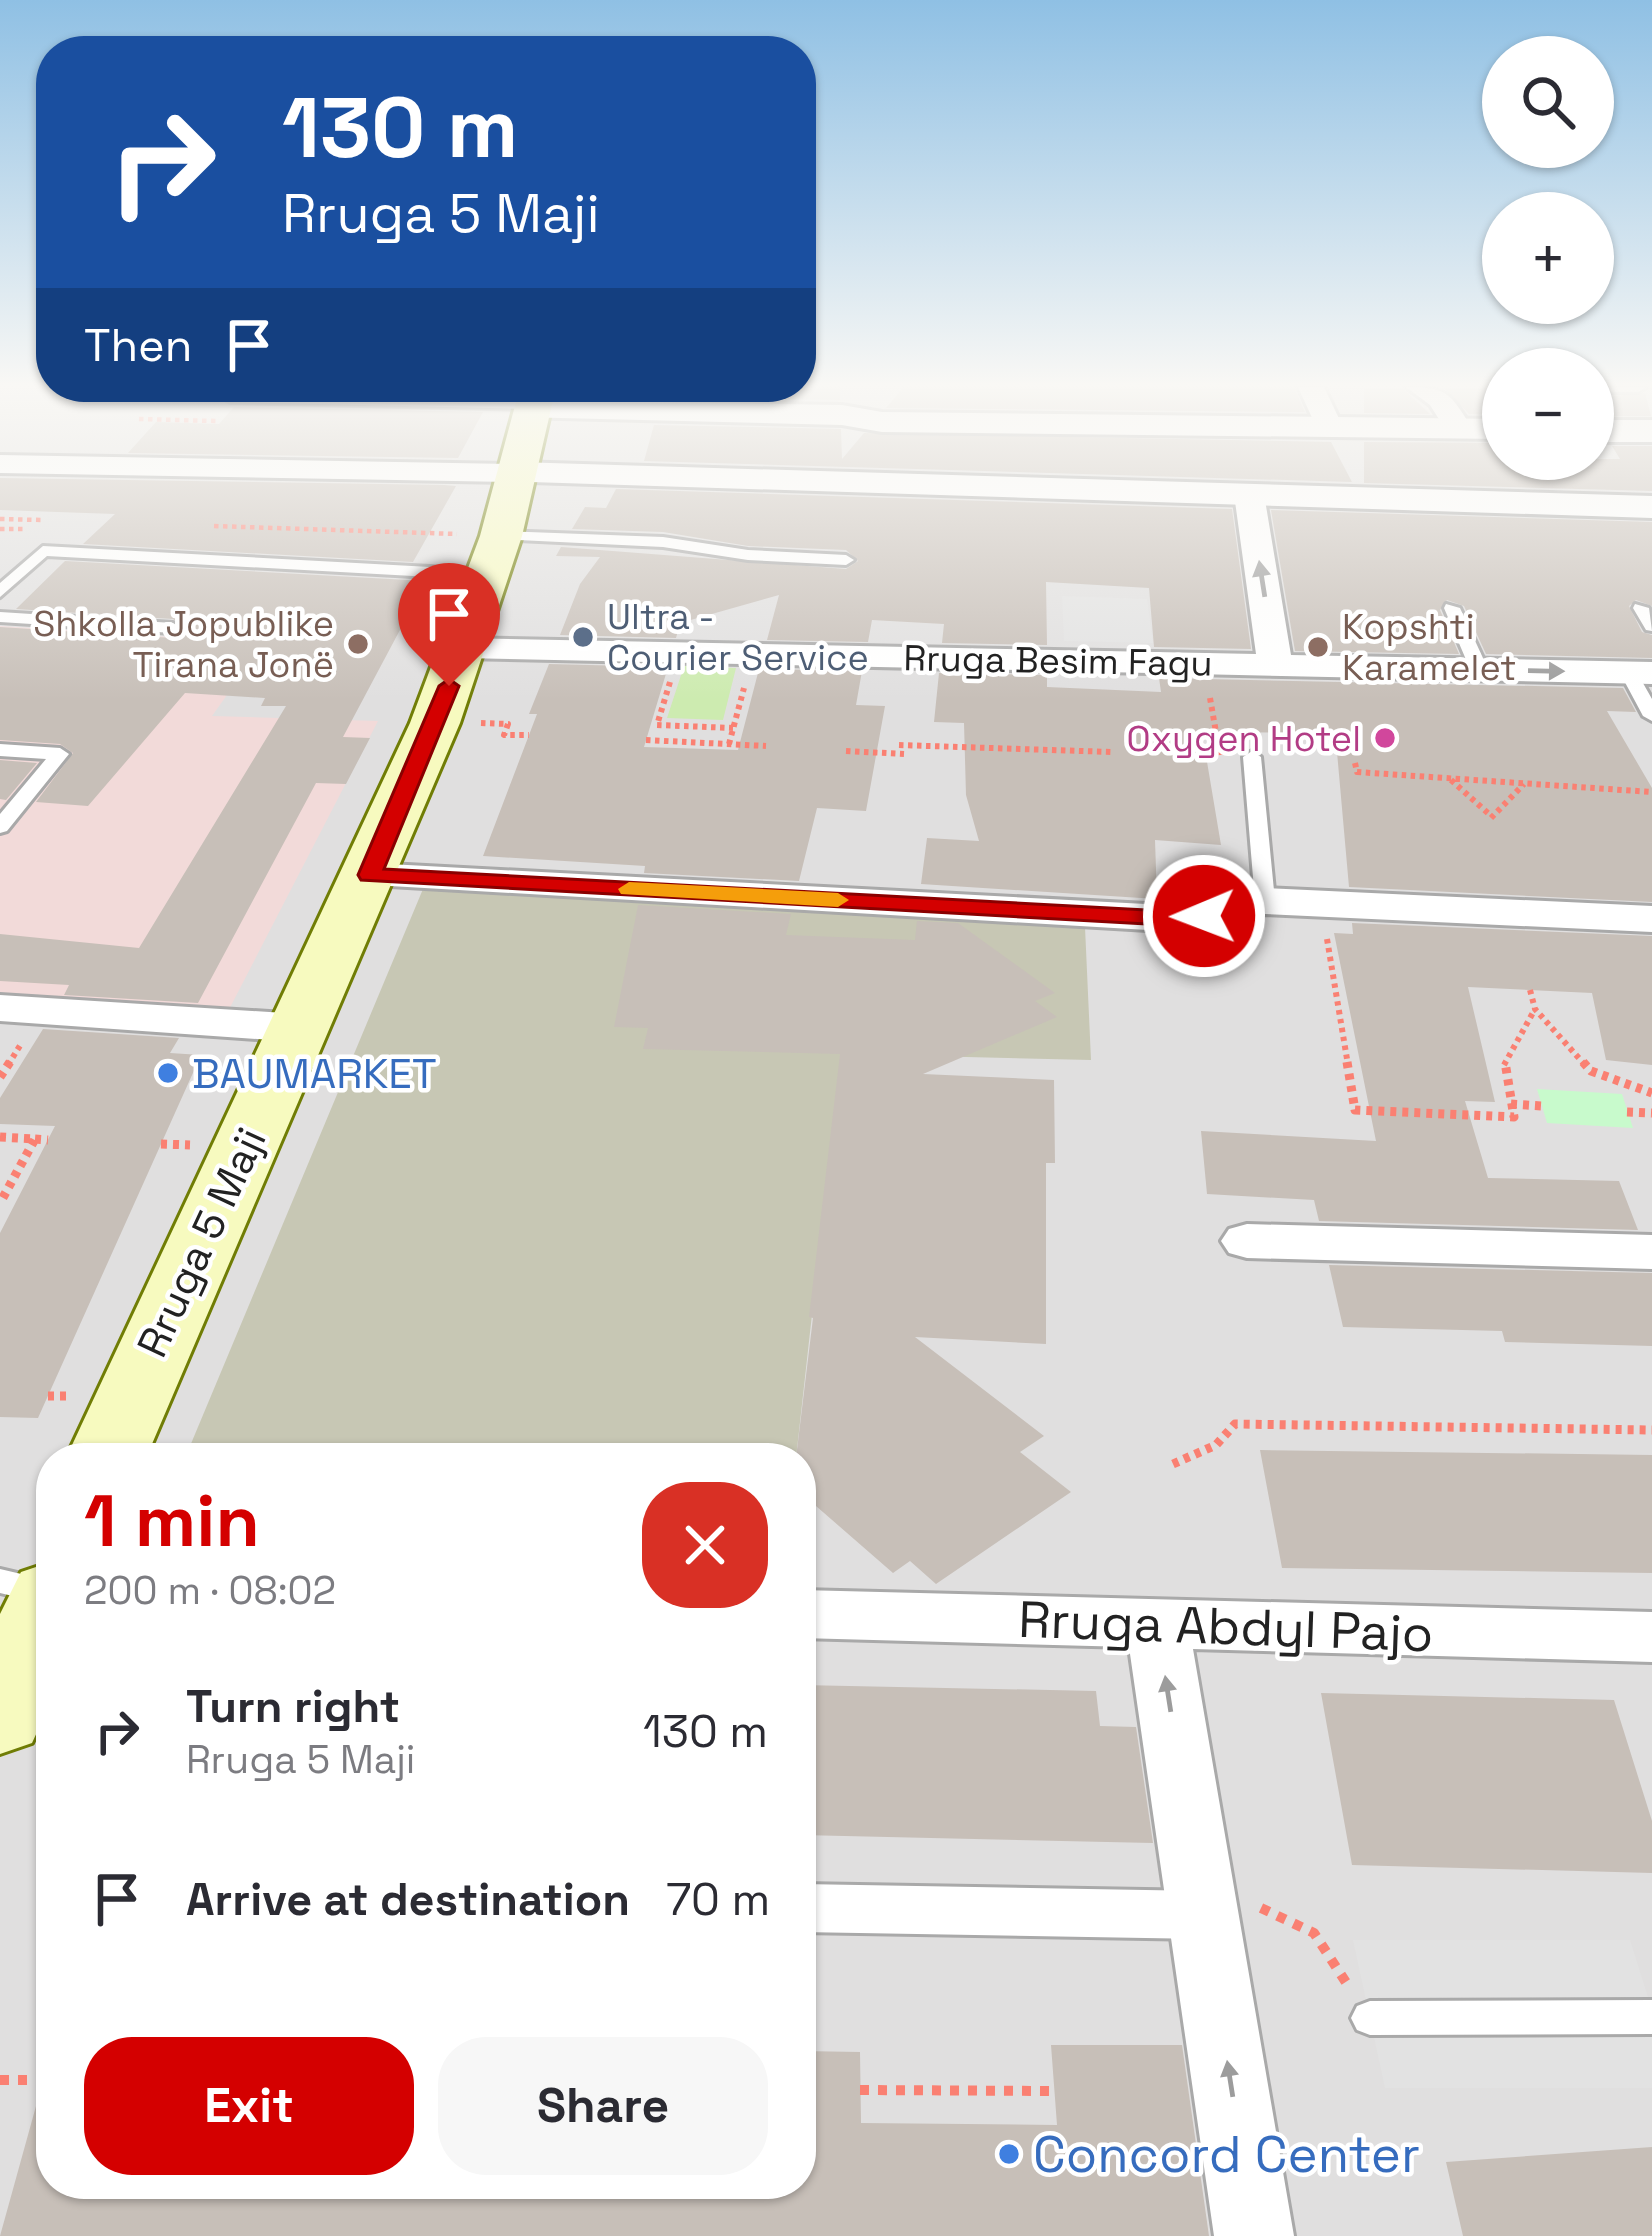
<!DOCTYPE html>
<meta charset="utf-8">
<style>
:root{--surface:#fff;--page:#f7f7f7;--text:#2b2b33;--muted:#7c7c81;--accent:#d40000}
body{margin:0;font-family:"Space Grotesk",sans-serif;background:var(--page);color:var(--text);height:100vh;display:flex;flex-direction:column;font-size:45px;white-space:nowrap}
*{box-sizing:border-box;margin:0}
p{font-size:39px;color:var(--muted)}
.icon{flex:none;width:66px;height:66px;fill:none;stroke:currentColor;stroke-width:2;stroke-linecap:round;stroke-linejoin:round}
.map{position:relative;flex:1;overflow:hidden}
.details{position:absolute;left:36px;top:1443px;width:780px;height:756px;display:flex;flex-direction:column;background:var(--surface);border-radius:48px;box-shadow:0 3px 9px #0004}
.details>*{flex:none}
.guide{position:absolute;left:36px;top:36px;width:780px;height:366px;border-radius:48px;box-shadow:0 3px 9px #0004;background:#1a4fa0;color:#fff;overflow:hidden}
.fabs{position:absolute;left:1482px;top:36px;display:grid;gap:24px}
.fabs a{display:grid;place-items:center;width:132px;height:132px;border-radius:50%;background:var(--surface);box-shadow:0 3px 9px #0004;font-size:60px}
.pin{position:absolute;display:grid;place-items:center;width:102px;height:102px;color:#fff;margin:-123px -51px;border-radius:50% 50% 50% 0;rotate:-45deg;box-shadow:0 0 12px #0007}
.pin .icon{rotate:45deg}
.me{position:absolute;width:132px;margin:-66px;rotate:269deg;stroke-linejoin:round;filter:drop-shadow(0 0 9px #0008)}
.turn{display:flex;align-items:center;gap:42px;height:252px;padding:0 48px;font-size:54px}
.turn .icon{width:156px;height:156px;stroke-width:2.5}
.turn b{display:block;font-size:84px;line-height:102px}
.then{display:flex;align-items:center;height:114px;padding:0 48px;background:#0003;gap:24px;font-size:45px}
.round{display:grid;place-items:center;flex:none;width:126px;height:126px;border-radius:48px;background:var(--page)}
.overview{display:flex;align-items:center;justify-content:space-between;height:204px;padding:0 48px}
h1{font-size:72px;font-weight:600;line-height:90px;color:var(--accent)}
.action{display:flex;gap:24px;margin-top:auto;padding:24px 48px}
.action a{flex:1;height:138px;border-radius:48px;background:var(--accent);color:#fff;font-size:48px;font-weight:600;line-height:138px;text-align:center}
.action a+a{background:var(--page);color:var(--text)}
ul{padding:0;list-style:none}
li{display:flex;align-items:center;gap:36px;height:168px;padding:0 48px}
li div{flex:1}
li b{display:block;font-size:45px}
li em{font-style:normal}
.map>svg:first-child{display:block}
.residential{fill:#e0dfdf;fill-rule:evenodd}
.commercial{fill:#f2dad9}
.construction{fill:#c7c7b4}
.grass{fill:#cdebb0}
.park{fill:#c8facc}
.parking{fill:#e2e2e2}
.building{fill:#c7bfb8}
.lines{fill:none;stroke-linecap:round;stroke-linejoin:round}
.service-casing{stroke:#a9a9a9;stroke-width:6}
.pedestrian-casing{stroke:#a9a9a9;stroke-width:6}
.minor-casing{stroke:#a9a9a9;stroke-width:6}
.tertiary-casing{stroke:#a9a9a9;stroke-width:6}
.secondary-casing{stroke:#707d05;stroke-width:6}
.path-far3{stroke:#fa8072;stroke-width:4.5;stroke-dasharray:4.5 4.5;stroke-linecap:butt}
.path-far2{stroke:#fa8072;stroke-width:6;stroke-dasharray:4.5 4.5;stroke-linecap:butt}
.path-far1{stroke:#fa8072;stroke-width:9;stroke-dasharray:6 6;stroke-linecap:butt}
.path{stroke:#fa8072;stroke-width:10;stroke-dasharray:9 9;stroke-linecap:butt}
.service{fill:#fff;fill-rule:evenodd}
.pedestrian{fill:#fff;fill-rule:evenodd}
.minor{fill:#fff;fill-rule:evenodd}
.tertiary{fill:#fff;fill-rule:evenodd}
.secondary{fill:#f7fabf;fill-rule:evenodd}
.oneway{fill:#9c9c9c}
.route{fill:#d40000;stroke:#8a0000;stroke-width:3}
.slow{fill:#f59e0b}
.service-dot{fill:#5c6f8a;stroke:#fff;stroke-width:4.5}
.education-dot{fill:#8d6e63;stroke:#fff;stroke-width:4.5}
.hotel-dot{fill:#d1479c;stroke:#fff;stroke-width:4.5}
.shop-dot{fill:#3f7fe0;stroke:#fff;stroke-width:4.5}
.labels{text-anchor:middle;stroke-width:9;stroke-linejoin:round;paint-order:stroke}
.far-service-label{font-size:36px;fill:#4e5e75;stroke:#fff;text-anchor:start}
.far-education-label{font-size:36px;fill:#785e54;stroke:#fff;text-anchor:end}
.far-street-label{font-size:36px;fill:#222;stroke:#fff}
.far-hotel-label{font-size:36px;fill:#b23c85;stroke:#fff;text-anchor:end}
.shop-label{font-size:42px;fill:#366cbe;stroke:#fff;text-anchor:start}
.street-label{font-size:42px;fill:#222;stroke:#fff}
.near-street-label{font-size:51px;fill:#222;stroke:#fff}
.near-shop-label{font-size:51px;fill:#366cbe;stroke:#fff;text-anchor:start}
</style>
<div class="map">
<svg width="1652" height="2236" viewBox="0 0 1652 2236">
<rect width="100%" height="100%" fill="#f2efe9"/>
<!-- residential -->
<path class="residential" d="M0,387H1503V459H1593V387H1652V2236H0ZM51,1458H801V2184H51Z"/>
<!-- commercial -->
<path class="commercial" d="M0,626L264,643L212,716L378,721L222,1023L0,1008Z"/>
<!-- construction -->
<path class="construction" d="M423,889L1085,927L1091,1060L841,1054L796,1458H185Z"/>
<!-- grass -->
<path class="grass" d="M684,666L736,668L723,720L667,718Z"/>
<!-- park -->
<path class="park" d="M1537,1089L1622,1094L1633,1128L1547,1123Z"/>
<!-- parking -->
<path class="parking" d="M1062,596L1147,599L1153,643L1064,641Z
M1353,1940H1630L1652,2010V2088H1385Z"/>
<!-- building -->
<path class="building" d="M252,387H497L492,396L249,391Z
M775,387H840V400L774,399Z
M904,387H1294L1305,412L886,408Z
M1364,388H1402L1430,414L1364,413Z
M1445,389H1503V415L1469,414Z
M1645,393L1651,416H1593V406L1608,407L1605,397Z
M234,407L483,412L458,458L128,453L156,422L219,424Z
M654,425L841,429L842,459L864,433L1331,442L1352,482L644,461Z
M1364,442L1503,443V459H1620L1612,446H1652V491L1364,483Z
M0,478L444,485L456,486L413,562L83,544L115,514L0,510Z
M616,489L1232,509L1251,649L1154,647L1149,588L1046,582L1047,645L942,643L944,624L872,620L868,642L767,640L779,595L680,623L676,638L560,635L580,584L600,557L556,556L561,547L846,569L858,561L846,550L748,546L663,532L572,529L585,507L606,508Z
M1271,510L1652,522V606L1636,600L1629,606L1642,632L1652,635V658L1486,654L1464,606L1447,600L1440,610L1459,654L1295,651Z
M65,561L426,581L343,737L370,738L346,784L316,783L198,1003L64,995L69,985L0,981V934L139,948L286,706H261L265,698L185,693L88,806L36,802L73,753L60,744L0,740V627L173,638L185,629L173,619L16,609Z
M549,664L668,667L644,747L738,750L759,669L862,671L856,705L885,706L866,811L817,808L799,881L644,873L645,866L483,856L537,714H529Z
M939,673L1047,675V687L1161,692L1159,678L1623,688L1636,712L1607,711L1652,788V902L1349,887L1337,752L1330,751L1328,733L1202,732L1221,845L1155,840L1157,899L921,884L927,838L979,841L966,795L964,723L934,722Z
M0,760L37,763L6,800L0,799Z
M638,905L791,914L786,935L915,940L917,921L958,923L1055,993L1035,1001L1057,1017L923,1074L1054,1080L1055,1163H1046V1344L915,1337L1044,1436L1020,1452L1071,1492L936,1584L910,1561L893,1573L816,1506L801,1505V1458H796L813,1318L809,1317L840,1054L643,1049L648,1028L614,1027Z
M1352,923L1652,936V1065L1606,1060L1592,993L1468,987L1495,1102L1465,1101L1488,1178L1619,1181L1638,1230L1319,1221L1314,1200L1207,1194L1201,1131L1376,1141L1334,933L1353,934Z
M43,1029L179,1038L170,1053L201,1055L38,1418L0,1417V1233L55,1126L0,1124V1098Z
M1329,1265L1652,1273V1346L1505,1342L1502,1331L1343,1327Z
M1260,1450L1652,1455V1573L1282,1568Z
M801,1685L1096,1691L1100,1726L1136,1727L1153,1843L801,1835Z
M1321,1693L1614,1700L1652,1821V1873L1352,1865Z
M1051,2045H1182L1209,2236H0L41,2088L51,2090V2184H801V2051L860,2052L861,2123L1057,2125Z
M1652,2147V2236H1463L1446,2162Z"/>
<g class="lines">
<defs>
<path id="service" d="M1593,387H1644L1645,388L1638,392H1593Z
M225,395L533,401L540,405L533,409L230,402L223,398Z
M501,531L663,537L748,550L846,555L854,560L846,565L748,560L663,547L496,539V533Z
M43,546L486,570L494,575L486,580L47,556L0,597V583Z
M1446,604L1460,608L1488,669L1485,673L1470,669L1444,608Z
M1635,604L1649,608L1652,631L1646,630L1633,608Z
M0,612L173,623L181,628L173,633L0,622Z
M1629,668L1635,669L1652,699V721L1643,716L1620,673Z
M0,744L60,748L69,754L7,831L0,833V814L46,759L0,756Z
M1252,751L1261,757L1275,901L1265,907L1255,901L1243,757Z
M0,1569L51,1581V1605L0,1593Z
M1652,2000V2034L1370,2035L1357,2030L1351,2018L1357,2006L1370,2001Z"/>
<path id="pedestrian" d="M801,1884L1203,1891L1222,1898L1230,1915L1222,1932L1203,1939L801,1932Z"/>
<path id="minor" d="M1298,387H1324L1343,427L1339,433H1319Z
M1406,387C1449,387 1450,394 1473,429L1469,435H1449L1430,405Z
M0,455L517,464L532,473L517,482L0,473Z
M1249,485L1264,494L1291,655L1652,662V684L464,658L452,655L447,648L452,641L464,638L1256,654L1234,494Z
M370,863L1165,905L1205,903L1265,888L1652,906V932L1265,914L1205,929L1165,931L356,884L350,875L356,866Z
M0,995L300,1014L316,1018L323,1028L316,1038L300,1042L0,1021Z
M1247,1224L1652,1235V1269L1247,1258L1229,1253L1221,1241L1229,1229Z
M801,1590L1652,1612V1662L1193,1649L1294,2236H1214L1129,1647L801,1638Z"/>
<path id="tertiary" d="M532,400L842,405L882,412L1503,419V439L882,432L842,425L520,417L515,410L520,403Z
M1593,420H1652V442H1593Z
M517,462L1652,496V518L504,481L499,473L504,465Z"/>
<path id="secondary" d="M520,387H556L522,536L460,723L146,1458H66L410,723L480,536Z
M51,1562V1702L32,1743L0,1754V1614L21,1572Z"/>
</defs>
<!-- service casing -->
<use href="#service" class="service-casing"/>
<!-- pedestrian casing -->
<use href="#pedestrian" class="pedestrian-casing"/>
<!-- minor casing -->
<use href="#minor" class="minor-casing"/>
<!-- tertiary casing -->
<use href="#tertiary" class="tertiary-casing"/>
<!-- secondary casing -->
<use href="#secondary" class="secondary-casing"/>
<!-- path-far3 -->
<path class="path-far3" d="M139,419L216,421
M0,519L43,520
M214,526L457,534
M0,529H26"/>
<!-- path-far2 -->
<path class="path-far2" d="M670,682L657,725L733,728
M1210,698L1220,755
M481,723L508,724L504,735H529
M646,740L766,746
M729,744L744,688
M899,745L1112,752
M846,751L904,754
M1355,763L1357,772L1652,792
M1451,780L1490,815
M1491,818L1524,784
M1327,939L1348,1065
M1530,990L1535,1009L1585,1065
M8,1065L21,1044
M1504,1065L1535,1009"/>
<!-- path-far1 -->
<path class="path-far1" d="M1347,1062L1355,1110L1514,1117L1505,1062
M1583,1062L1591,1071L1652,1093
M0,1077L10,1062
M1511,1104L1542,1106
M1627,1112L1652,1113
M0,1137L35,1139L0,1203
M35,1139L48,1140
M161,1144L190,1145
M48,1396H70
M1173,1464L1216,1445L1235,1424L1652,1430"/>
<!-- path -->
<path class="path" d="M1261,1908L1314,1933L1349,1987
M0,2080H44
M860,2090L1055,2091"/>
<!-- service -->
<use href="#service" class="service"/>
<!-- pedestrian -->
<use href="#pedestrian" class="pedestrian"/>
<!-- minor -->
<use href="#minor" class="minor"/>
<!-- tertiary -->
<use href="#tertiary" class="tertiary"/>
<!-- secondary -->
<use href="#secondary" class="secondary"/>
</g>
<!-- one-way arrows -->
<defs><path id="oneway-solid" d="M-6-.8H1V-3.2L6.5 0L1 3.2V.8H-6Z" transform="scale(3)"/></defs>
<g class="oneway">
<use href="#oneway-solid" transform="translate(1262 579) rotate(-99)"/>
<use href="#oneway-solid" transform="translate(1546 671) rotate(1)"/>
<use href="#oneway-solid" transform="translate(1168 1694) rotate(-99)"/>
<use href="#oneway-solid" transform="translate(1230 2079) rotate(-99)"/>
</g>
<!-- sky -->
<linearGradient id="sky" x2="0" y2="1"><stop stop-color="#8fc0e4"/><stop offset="0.55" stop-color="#f9f8f5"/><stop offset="1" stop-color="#f9f8f5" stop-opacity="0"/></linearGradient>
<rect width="1652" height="700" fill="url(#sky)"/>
<!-- route -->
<path class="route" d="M449,679L459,686L384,869L1165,911L1204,909L1216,916L1204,923L1165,925L361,880L358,875L439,686Z"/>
<!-- slow -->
<path class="slow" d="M629,882L838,893L849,900L838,907L621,894L618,889Z"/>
<!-- markers -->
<circle class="service-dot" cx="583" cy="637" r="12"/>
<g class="education-dot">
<circle cx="358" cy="644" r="12"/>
<circle cx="1318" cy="647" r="12"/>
</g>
<circle class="hotel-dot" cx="1385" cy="738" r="12"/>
<g class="shop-dot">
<circle cx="168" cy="1073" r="12"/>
<circle cx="1009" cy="2154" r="12"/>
</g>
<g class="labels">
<!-- far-service labels -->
<g class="far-service-label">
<text x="607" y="629">Ultra -<tspan x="607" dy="41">Courier Service</tspan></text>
</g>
<!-- far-education labels -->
<g class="far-education-label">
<text x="334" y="636">Shkolla Jopublike<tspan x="334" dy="41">Tirana Jonë</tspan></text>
<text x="1342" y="639" text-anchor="start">Kopshti<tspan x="1342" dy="41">Karamelet</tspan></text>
</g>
<!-- far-street labels -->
<g class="far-street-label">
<text transform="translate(1058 660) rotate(1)" y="13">Rruga Besim Fagu</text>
</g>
<!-- far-hotel labels -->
<g class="far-hotel-label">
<text x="1361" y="751">Oxygen Hotel</text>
</g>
<!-- shop labels -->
<g class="shop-label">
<text x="192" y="1088">BAUMARKET</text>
</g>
<!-- street labels -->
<g class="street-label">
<text transform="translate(201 1242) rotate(-65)" y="15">Rruga 5 Maji</text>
</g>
<!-- near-street labels -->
<g class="near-street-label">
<text transform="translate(1226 1626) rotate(2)" y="18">Rruga Abdyl Pajo</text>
</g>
<!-- near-shop labels -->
<g class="near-shop-label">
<text x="1033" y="2172">Concord Center</text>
</g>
</g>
</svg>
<div class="fabs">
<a><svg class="icon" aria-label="search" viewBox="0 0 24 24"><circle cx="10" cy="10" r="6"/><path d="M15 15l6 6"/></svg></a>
<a>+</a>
<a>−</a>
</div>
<div class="pin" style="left:449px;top:686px;background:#d93025"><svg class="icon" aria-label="arrive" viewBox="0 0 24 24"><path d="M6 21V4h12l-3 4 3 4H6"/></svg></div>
<svg class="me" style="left:1204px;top:916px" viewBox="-20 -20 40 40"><circle r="17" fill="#d40000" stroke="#fff" stroke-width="3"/><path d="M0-11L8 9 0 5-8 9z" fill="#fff"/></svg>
<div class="guide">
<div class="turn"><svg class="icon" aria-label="right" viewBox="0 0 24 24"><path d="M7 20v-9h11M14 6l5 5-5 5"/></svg><div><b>130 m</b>Rruga 5 Maji</div></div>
<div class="then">Then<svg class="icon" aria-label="arrive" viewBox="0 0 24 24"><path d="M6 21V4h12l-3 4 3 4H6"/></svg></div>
</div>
<section class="details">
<div class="overview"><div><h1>1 min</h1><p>200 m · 08:02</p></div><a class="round" style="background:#d93025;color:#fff"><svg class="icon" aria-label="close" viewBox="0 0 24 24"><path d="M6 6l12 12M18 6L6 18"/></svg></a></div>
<ul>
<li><svg class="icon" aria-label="right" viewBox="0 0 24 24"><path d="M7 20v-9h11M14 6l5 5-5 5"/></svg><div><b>Turn right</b><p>Rruga 5 Maji</p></div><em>130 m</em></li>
<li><svg class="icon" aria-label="arrive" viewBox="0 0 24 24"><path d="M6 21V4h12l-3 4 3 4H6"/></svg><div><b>Arrive at destination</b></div><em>70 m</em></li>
</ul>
<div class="action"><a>Exit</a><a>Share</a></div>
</section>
</div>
